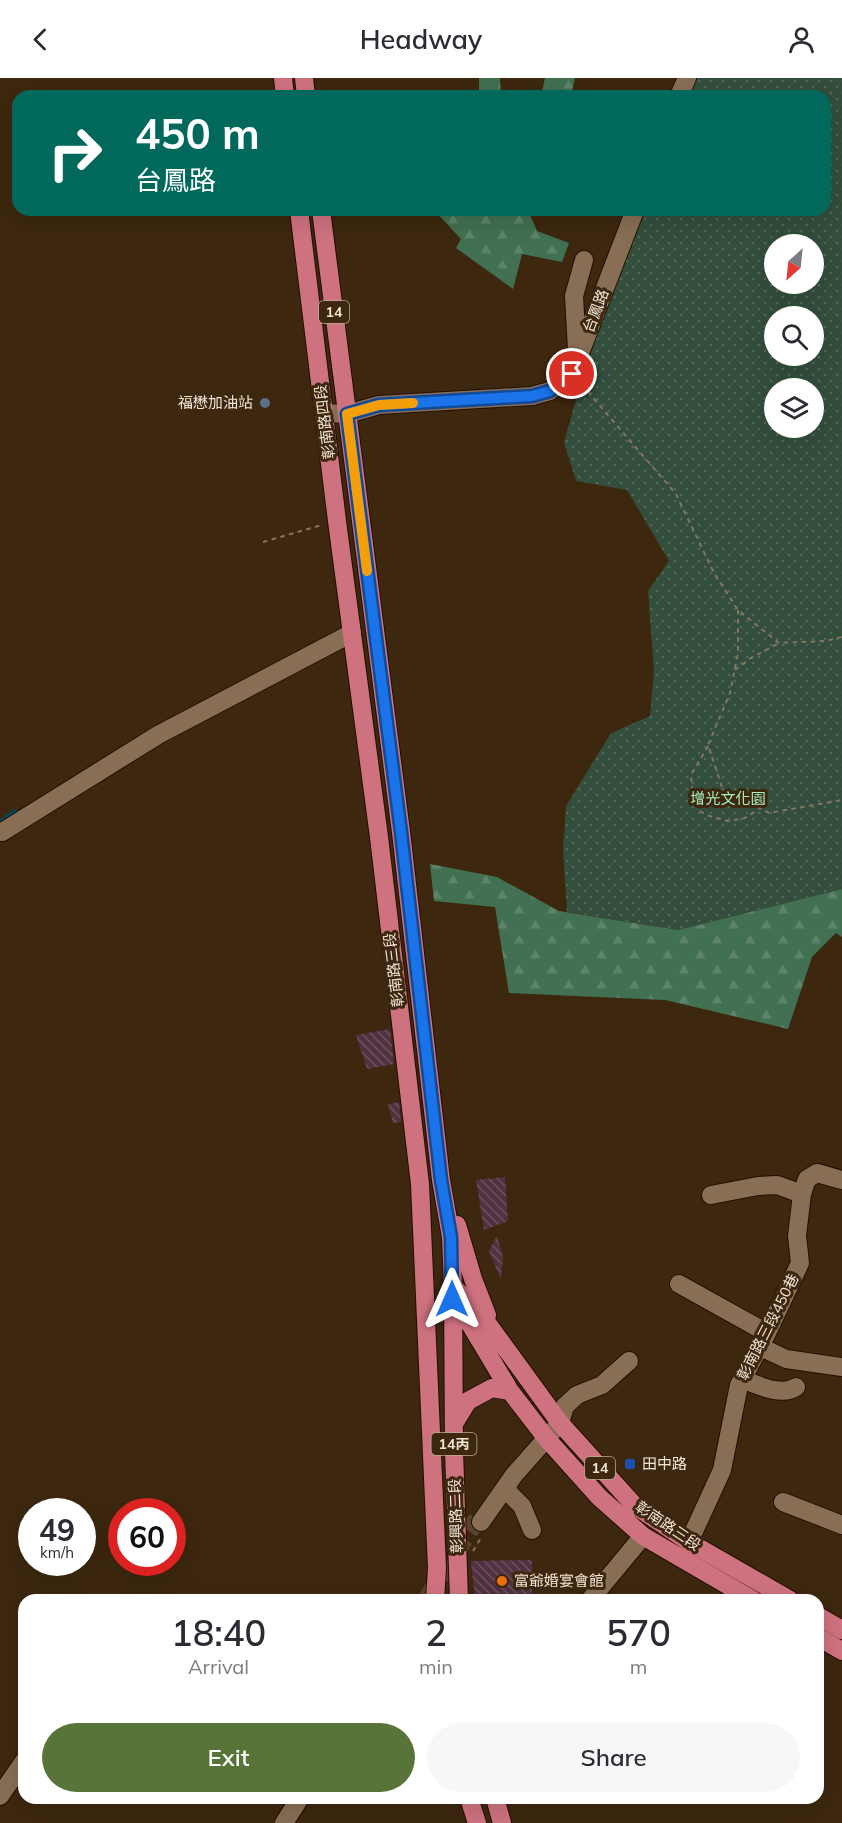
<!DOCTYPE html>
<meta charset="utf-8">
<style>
:root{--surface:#fff;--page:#f7f7f7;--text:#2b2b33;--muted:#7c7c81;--accent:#597439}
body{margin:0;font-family:Mulish,"Noto Sans TC",sans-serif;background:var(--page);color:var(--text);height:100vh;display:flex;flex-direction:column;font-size:22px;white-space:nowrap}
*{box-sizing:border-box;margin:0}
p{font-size:20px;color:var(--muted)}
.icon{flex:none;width:33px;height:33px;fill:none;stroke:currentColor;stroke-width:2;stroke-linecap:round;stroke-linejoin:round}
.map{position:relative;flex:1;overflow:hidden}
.details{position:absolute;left:18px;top:1516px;width:806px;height:210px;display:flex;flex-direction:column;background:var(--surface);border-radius:18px;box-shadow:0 6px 24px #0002}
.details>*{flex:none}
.top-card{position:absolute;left:12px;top:12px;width:819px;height:126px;border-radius:18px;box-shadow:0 6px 24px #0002;background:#00695c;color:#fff;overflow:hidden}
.needle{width:39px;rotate:207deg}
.fabs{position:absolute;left:764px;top:156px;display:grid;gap:12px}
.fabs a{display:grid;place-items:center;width:60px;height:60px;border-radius:50%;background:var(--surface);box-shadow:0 6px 24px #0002;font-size:30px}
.speed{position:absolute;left:18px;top:1420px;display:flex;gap:12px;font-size:30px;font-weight:700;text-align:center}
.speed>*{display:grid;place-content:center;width:78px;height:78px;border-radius:50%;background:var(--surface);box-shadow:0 6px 24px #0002;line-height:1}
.speed small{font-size:15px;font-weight:400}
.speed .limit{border:9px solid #d22;background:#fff;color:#111}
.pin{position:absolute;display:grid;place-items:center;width:51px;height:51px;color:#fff;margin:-26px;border:3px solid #fff;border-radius:50%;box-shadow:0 2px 6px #0007}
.me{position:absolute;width:66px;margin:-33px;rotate:0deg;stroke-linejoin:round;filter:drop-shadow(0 0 4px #0008)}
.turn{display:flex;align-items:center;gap:21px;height:126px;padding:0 24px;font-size:27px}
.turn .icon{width:78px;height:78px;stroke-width:2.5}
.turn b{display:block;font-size:42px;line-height:51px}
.eta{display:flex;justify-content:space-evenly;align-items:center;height:102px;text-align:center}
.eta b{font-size:36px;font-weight:600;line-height:42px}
.action{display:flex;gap:12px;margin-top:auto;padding:12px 24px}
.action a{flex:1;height:69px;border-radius:36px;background:var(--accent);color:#fff;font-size:24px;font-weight:600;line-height:69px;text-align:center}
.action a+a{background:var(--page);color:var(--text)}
header{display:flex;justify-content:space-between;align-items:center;height:78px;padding:0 24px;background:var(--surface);font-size:27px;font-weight:600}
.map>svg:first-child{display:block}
.grass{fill:url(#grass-dots);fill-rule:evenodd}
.forest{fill:url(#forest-firs)}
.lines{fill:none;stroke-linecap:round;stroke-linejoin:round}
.stream{stroke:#034c5e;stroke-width:4}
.building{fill:url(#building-back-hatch)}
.minor-tunnel{stroke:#58432d;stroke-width:18;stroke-dasharray:18 9;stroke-linecap:butt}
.minor-casing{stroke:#230f00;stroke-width:20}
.major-casing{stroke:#230f00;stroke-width:20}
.path{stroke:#887561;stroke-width:2;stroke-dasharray:4.5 4.5;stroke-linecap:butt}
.minor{stroke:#886e55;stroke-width:18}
.major{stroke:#cf7280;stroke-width:18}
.route-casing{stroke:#114b97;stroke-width:15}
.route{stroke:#1a73e8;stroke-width:10}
.slow{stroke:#f59e0b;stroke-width:10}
.service-dot{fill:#5c6f8a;stroke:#3d270f;stroke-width:2}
.transit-dot{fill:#1a4fb4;stroke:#3d270f;stroke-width:2}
.food-dot{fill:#e8710a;stroke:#3d270f;stroke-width:2}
.labels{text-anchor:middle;stroke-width:6;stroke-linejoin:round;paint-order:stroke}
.shield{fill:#3d270f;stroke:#bcab9a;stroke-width:1.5}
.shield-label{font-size:14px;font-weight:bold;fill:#f3e4d6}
.street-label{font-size:15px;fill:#f3e4d6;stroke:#3d270f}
.poi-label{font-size:15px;fill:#f3e4d6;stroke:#3d270f;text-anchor:start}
.park-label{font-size:15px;fill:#a6f0bf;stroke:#3d270f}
</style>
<header><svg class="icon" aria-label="back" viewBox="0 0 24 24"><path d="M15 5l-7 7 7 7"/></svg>Headway<svg class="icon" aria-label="person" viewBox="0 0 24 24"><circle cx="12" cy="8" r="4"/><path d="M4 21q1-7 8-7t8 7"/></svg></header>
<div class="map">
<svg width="842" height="1745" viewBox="0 0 842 1745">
<defs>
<pattern id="grass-dots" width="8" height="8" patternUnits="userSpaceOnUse" patternTransform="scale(1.5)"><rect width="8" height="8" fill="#334e3c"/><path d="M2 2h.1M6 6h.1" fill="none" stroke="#516757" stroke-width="1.8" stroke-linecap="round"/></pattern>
<pattern id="forest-firs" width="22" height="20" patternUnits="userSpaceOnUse" patternTransform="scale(1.5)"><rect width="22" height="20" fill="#417052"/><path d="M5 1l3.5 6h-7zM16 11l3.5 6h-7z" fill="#5d846a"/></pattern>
<pattern id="building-back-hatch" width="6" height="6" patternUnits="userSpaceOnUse" patternTransform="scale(1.5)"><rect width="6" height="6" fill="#503242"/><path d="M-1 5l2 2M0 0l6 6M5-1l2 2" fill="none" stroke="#6a505d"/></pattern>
</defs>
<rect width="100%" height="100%" fill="#3d270f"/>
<!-- grass -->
<path class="grass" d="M697,0H842V811L678,852L567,834L563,772L566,728L611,655L650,638L654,594L648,513L669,483L627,412L576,403L564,364L596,253L644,132H825V18H690ZM774,166H813V206H774ZM774,238H813V278H774ZM774,310H813V350H774Z"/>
<!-- forest -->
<path class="forest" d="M479,0H500L501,18H479Z
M545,0H575L571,18H541Z
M434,132H528L537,153L569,165L562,184L522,176L513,211L456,170L461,161Z
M430,786L497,799L559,833L678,852L842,811V859L836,855L812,879L788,951L665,922L509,915L495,829L434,823Z"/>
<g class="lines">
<!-- stream -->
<path class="stream" d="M0,744L15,733"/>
</g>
<!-- building -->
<path class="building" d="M390,951L394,986L367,991L356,957Z
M399,1024L401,1044L393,1045L388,1026Z
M505,1099L508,1143L484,1152L476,1102Z
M497,1158L503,1179L501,1202L489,1173Z
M532,1482V1522H475L471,1483Z"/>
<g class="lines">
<!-- minor-tunnel -->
<path class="minor-tunnel" d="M426,1522L477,1441"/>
<defs>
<path id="minor" d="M679,18L687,0
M577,272L574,218L584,182
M324,335L347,336L379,327L532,318L550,313L572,296L635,132
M2,754L158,657L352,555
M711,1117L758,1108L777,1107L802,1116
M679,1206L767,1255
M759,1268L786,1281L842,1289
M742,1301C758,1307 781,1319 796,1309
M506,1408L510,1416L522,1428L532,1452
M783,1424L842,1447
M481,1444L514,1397L560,1345L565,1328L577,1317L602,1307L629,1283
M689,1464L722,1392L739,1307L767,1255L800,1185L797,1158L802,1116L807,1101L817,1095L842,1102
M590,1522L643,1458
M0,1718L24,1683
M284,1745L300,1720"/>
<path id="major" d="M283,0L285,18
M304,0L306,18
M299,132L337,443L379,759L420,1106L437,1490L435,1522
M321,132L401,754L441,1102L451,1159L453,1209L454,1372L459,1522
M457,1147L473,1201L487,1237
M453,1209L477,1231L560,1345L634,1427L689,1464L790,1522
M442,1232L452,1233L467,1241L510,1313L547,1361L599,1419L643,1458L753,1522
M455,1344L468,1323L492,1310L510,1313
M818,1538L842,1552
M818,1559L842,1573
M469,1720L477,1745
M495,1720L502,1745"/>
</defs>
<!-- minor casing -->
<use href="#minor" class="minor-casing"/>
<!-- major casing -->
<use href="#major" class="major-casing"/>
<!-- path -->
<path class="path" d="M582,307L676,416L714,495L738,532L779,565L825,563L842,559
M263,464L322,447
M738,532V575L730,615L708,667L722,709L769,735L842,722
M735,592L751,580L779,565
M708,668L691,697L693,720L697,731L706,737L728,743L745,740L759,731
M473,1473L481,1460"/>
<!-- minor -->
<use href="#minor" class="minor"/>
<!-- major -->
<use href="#major" class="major"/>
</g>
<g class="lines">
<defs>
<path id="route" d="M452,1221L451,1159L441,1102L401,754L347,336L379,327L532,318L550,313L572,296"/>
</defs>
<!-- route casing -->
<use href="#route" class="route-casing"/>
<!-- route -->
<use href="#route" class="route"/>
<!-- slow -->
<path class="slow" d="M367,493L347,336L379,327L413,325"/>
</g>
<!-- markers -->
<circle class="service-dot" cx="265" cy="325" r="6"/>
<rect class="transit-dot" x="624" y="1380" width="12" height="12" rx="3"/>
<circle class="food-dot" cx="502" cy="1503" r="6"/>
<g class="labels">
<!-- shield labels -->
<g class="shield">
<rect x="319" y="223" width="30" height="22" rx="4.5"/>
<rect x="431.5" y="1355" width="45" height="22" rx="4.5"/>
<rect x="585" y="1379" width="30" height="22" rx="4.5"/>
</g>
<g class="shield-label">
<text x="334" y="239">14</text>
<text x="454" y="1371">14丙</text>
<text x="600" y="1395">14</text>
</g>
<!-- street labels -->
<g class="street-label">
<text transform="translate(596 233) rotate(-69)" y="5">台鳳路</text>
<text transform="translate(325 344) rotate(-97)" y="5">彰南路四段</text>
<text transform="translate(394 892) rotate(-97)" y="5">彰南路三段</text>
<text transform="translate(768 1249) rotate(-63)" y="5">彰南路三段450巷</text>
<text transform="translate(456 1438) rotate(-92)" y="5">彰興路二段</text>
<text transform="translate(668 1448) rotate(34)" y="5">彰南路三段</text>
</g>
<!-- poi labels -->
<g class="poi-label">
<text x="253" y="330" text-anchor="end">福懋加油站</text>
<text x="642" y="1391">田中路</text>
<text x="514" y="1508">富爺婚宴會館</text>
</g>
<!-- park labels -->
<g class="park-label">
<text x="728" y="726">增光文化園</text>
</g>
</g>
</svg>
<div class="fabs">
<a><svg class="needle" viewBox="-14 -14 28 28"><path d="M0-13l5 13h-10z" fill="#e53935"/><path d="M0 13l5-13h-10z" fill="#7c7c81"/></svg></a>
<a><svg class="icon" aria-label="search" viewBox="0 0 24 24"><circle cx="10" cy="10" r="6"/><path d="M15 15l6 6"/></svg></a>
<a><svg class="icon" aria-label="layers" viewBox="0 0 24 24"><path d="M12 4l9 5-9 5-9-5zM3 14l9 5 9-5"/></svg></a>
</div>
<div class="speed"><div>49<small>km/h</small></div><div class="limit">60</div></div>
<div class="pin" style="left:572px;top:296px;background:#d93025"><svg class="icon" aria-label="arrive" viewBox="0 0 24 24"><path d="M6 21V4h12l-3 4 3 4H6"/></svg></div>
<svg class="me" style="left:452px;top:1221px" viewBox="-20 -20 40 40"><path d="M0-17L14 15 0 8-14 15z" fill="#1a73e8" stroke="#fff" stroke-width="4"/></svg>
<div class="top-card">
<div class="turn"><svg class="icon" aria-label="right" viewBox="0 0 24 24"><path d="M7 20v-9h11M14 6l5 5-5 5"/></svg><div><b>450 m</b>台鳳路</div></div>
</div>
<section class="details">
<div class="eta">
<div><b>18:40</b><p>Arrival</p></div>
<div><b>2</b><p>min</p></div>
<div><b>570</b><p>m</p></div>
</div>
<div class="action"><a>Exit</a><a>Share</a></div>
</section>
</div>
